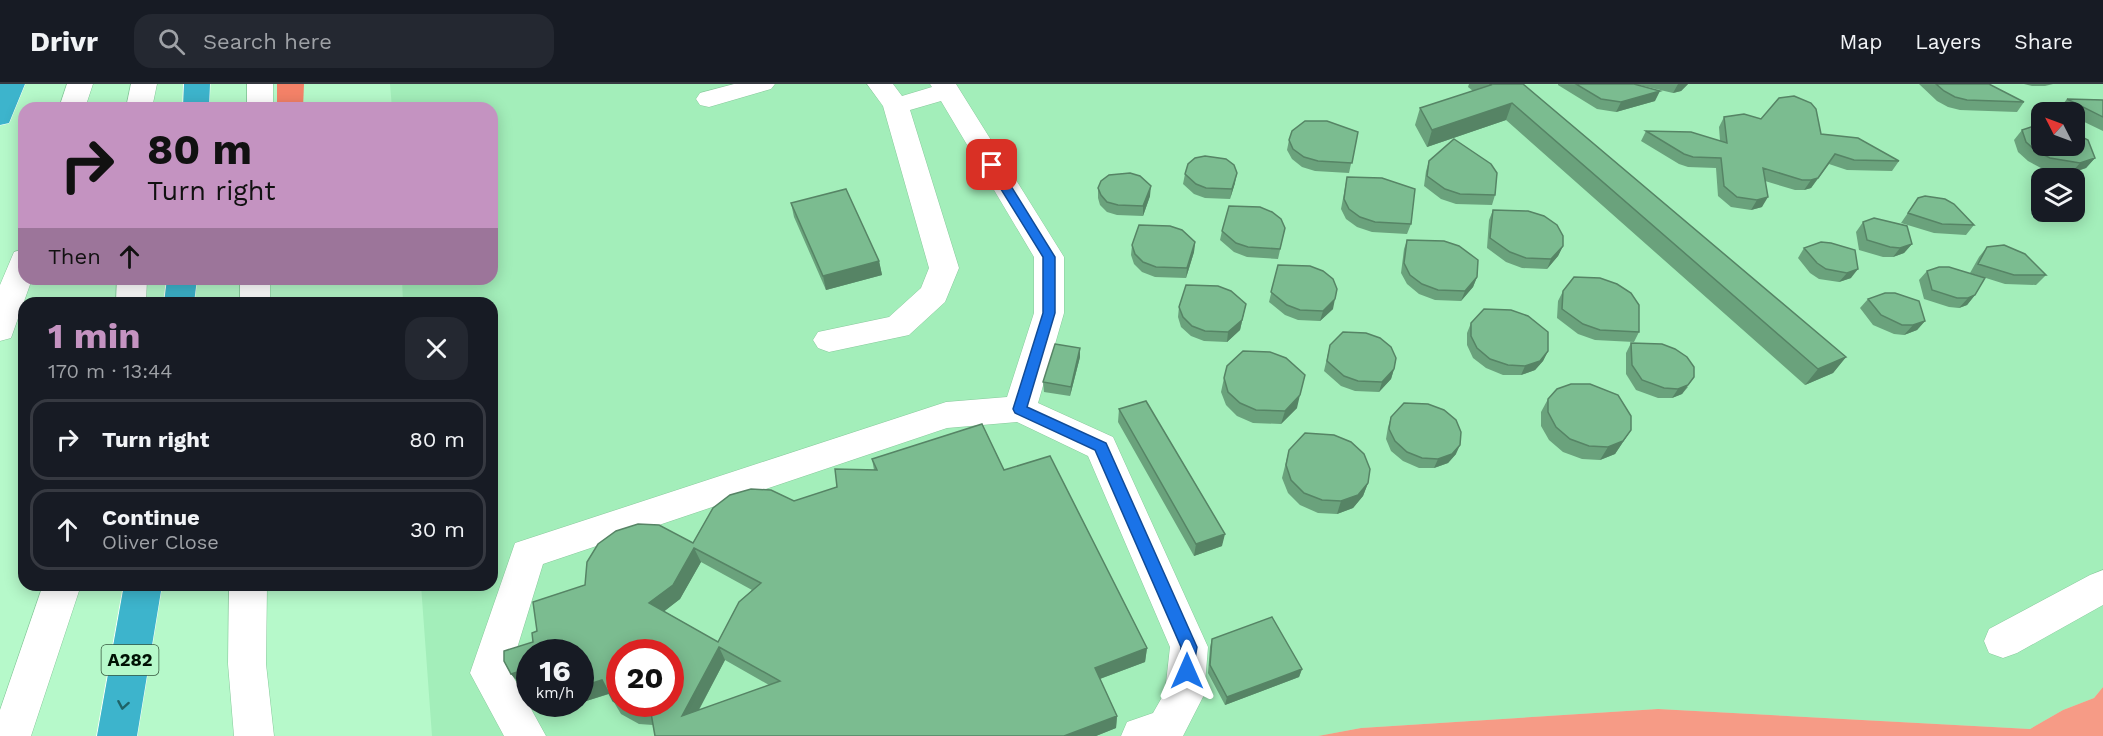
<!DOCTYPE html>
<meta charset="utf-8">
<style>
:root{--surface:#171b24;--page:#242831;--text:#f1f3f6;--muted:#9ea1a6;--line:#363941;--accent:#c493c1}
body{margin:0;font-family:"Work Sans",sans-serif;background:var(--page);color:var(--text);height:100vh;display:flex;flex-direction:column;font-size:22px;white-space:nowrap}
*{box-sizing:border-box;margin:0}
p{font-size:20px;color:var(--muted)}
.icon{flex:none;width:33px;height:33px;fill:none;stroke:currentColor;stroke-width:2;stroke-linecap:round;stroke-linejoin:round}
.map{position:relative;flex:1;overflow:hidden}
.side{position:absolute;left:18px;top:213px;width:480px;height:294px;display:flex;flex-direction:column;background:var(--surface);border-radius:18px;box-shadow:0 3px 15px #0003}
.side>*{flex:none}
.hud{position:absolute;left:18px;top:18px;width:480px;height:183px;border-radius:18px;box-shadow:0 3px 15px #0003;background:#c493c1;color:#111;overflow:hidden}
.needle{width:39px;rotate:312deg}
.fabs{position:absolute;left:2031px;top:18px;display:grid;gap:12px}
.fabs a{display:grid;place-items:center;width:54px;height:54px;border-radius:12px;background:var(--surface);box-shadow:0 3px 15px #0003;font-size:30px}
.speed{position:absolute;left:516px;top:555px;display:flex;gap:12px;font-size:30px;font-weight:700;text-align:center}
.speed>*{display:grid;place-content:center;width:78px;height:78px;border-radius:50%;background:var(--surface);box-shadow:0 3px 15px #0003;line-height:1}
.speed small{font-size:15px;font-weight:400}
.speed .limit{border:9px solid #d22;background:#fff;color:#111}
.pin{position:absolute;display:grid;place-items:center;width:51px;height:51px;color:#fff;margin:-26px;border-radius:12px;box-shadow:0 3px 9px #0006}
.me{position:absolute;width:66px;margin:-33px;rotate:0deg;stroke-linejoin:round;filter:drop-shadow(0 0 4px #0008)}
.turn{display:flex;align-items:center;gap:21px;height:126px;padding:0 30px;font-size:27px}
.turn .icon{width:78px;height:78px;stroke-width:2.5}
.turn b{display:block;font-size:42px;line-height:51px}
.then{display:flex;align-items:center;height:57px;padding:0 30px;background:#0003;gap:12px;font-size:22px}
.round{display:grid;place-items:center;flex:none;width:63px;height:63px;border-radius:18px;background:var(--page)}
.headline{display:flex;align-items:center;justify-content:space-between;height:102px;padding:0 30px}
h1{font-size:36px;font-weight:700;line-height:45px;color:var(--accent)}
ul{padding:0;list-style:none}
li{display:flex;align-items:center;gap:18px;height:81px;margin:0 12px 9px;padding:0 18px;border:3px solid var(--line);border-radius:18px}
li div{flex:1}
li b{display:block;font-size:22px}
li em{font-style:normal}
header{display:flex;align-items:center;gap:36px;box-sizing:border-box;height:84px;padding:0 30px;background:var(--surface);border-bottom:2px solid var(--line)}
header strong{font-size:28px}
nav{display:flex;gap:33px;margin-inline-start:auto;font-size:21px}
.search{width:420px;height:54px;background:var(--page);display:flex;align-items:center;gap:15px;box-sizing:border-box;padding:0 21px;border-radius:18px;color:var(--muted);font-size:22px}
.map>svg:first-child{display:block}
.built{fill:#a3eeba;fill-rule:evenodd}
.green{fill:#f69b86}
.forest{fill:#f48268}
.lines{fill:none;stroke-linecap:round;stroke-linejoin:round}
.minor-casing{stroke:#88c99c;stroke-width:1}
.highway-casing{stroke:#fff;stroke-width:1}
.minor{fill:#fff;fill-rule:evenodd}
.highway{fill:#3db4cc;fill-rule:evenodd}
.wall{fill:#6aa27c;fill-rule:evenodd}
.shaded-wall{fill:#568465}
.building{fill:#7bbc90;stroke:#568465;stroke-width:1.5;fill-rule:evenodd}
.oneway{stroke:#1e6368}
.route{fill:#1a73e8;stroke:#114b97;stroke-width:1.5}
.labels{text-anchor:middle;stroke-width:5;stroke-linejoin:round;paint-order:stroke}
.shield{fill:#b6f9ca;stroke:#37573f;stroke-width:1.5}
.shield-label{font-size:18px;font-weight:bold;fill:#001204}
</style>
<header>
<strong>Drivr</strong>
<div class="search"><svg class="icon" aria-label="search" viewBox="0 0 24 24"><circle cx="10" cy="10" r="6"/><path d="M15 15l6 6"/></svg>Search here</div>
<nav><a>Map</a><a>Layers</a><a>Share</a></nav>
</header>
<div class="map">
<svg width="2103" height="652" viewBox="0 0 2103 652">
<rect width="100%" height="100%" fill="#b6f9ca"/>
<!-- built -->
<path class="built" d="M390,0H2103V603L2094,614L2063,626L2030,645L1658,625L1361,644L1318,652H432L421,501H492V219H403L402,195H492V24H392ZM2042,28H2074V62H2042ZM2042,94H2074V128H2042ZM530,568H580V620H530ZM620,568H670V620H620Z"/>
<!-- green -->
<path class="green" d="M2103,603V652H1318L1361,644L1658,625L2030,645L2063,626L2094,614Z"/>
<!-- forest -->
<path class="forest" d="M277,0H304L303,24H277Z"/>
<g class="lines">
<defs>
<path id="minor" d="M67,0H93L85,24H59Z
M131,0H157L152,24H126Z
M247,0H273V24H247Z
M734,0H775L771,5L709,23L700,21L696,15L700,9Z
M867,0H893L902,12L932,3L930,0H956L1064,173V229L1038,319L1113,353L1208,563L1204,611L1183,652H1121L1127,638L1153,629L1165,608L1170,563L1088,372L1017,338L947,344L543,480L510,587L546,652H504L470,589L515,459L946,318L1007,313L1034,229V173L941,17L910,26L959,184L945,218L909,251L829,268L818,264L813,256L818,248L889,233L921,204L929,184L883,22Z
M24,165V195H32L11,254L0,257V201L14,168Z
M117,195H147L146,219H116Z
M240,195H270V219H240Z
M2103,486V521L2017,569L2003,574L1989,569L1984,557L1989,545L2090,491Z
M43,501H81L31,652H0V626Z
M229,501H267L266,580L274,652H234L228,580Z"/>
<path id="highway" d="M0,0H25L9,39L0,41Z
M184,0H210L209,24H183Z
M167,195H197L194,219H164Z
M124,501H162L137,652H97Z"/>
</defs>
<!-- minor casing -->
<use href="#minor" class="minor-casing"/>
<!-- highway casing -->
<use href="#highway" class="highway-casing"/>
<!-- minor -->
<use href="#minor" class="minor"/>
<!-- highway -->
<use href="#highway" class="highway"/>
</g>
<!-- wall -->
<path class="wall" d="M1469,0H1523L1846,273L1833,289L1805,301L1506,36L1427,63L1415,41L1420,24L1473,7L1468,3Z
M1558,0H1688L1681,7L1673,9L1639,1L1655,17L1616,28L1597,25L1558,1Z
M1919,0H1989L2024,18L2017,28L1960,26L1948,23L1937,17Z
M2024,0H2053L2045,2H2032Z
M2067,15L2103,16V47L2074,33V28H2066L2059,25Z
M1724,33L1761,35L1821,50L1899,77L1892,87L1847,86L1829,80L1811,104L1804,106H1795L1765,97L1762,123L1751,126L1731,123L1718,112L1716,84L1688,83L1679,80L1641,57L1646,47L1720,57L1719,43Z
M2022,46L2095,74L2086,84L2071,89L2041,84L2028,77L2018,68L2014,56Z
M1358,48L1349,89L1315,87L1302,83L1292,75L1287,66L1289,56Z
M1429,77L1495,111L1492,121L1456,120L1441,115L1424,102L1426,87Z
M1185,90L1235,99L1230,115L1205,114L1194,110L1183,100Z
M1347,93L1411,140L1407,150L1372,148L1357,143L1346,135L1341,125Z
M1098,104L1150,112L1143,132L1117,131L1107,128L1100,121L1098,114Z
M1918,114L1974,141L1966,151L1934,149L1901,139Z
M791,119L879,177L882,191L826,206L794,133Z
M1493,126L1563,162L1558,172L1547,185L1522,184L1506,178L1487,164L1489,136Z
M1863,138L1912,160L1904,169L1893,173H1883L1859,166L1856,148Z
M1285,144L1278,175L1247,173L1234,168L1220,156L1222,147Z
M1407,156L1477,193L1473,203L1461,217L1435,216L1419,210L1407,200L1401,189L1404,165Z
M1195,158L1194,168L1186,194L1155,193L1142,188L1134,180L1131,171L1132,161Z
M1821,158L1851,194L1839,198L1819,195L1810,189L1798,174L1804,164Z
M1987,163L2046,191L2036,201L2005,200L1970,189L1979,173Z
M1278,181L1333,225L1320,237L1298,236L1285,231L1269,218Z
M1927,187L1975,211L1967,221L1959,224L1949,223L1924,215L1919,196Z
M1563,207L1639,248L1634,258L1595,256L1578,250L1557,234L1558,217Z
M1868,215L1925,237L1917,246L1904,251L1894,250L1873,241L1860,224Z
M1246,220L1240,246L1227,258L1204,257L1191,252L1181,243L1178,233L1179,223Z
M1471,239L1548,267L1543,277L1535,286L1521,291H1503L1486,284L1473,274L1467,261V249Z
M1631,259L1688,303L1682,310L1672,314H1658L1636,306L1626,290V269Z
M1330,261L1394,285L1391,295L1379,308L1355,307L1341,302L1324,287Z
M1080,264V273L1070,312L1044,308L1043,298Z
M1224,294L1297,324L1281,340L1253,339L1237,332L1226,321L1221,308Z
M1548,315L1631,346L1615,370L1600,376L1582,375L1563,368L1549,356L1541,342V328Z
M1119,325L1222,462L1194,472L1118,338Z
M1391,333L1456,370L1448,379L1434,384H1419L1403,377L1391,367L1386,355L1388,343Z
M982,340L1004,386L1050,372L1147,564L1145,578L1100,595L1117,632L1116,644L1096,652H655L653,641L639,640L621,630L609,610L580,619V568H530V601L522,603L511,590L504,577V567L533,558L532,549L537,547L533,518L585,501L587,478L598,460L616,447L638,440L659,441L693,459L713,424L730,411L751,405L771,406L794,417L837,403L835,385L874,386L872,375ZM701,478L752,506L739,518L718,558L664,527L680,515ZM620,568H670V620H620ZM725,576L769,601L699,626Z
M1289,366L1368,399L1363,412L1353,424L1337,430L1318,429L1300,421L1288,409L1282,394Z
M1212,555L1302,585L1299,593L1225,621L1208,589L1210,563Z"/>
<!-- shaded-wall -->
<path class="shaded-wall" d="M1678,0H1688L1681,7L1673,9Z
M1660,7L1655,17L1616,28L1621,18Z
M1512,19L1506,36L1427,63L1432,46Z
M1835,70L1811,104L1804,106L1811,96Z
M2095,74L2086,84L2071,89L2080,79Z
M1237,89L1235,99L1230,115L1232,105Z
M1151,102L1150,112L1143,132V122Z
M1768,113L1762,123L1751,126L1757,116Z
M1195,158L1194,168L1186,194L1187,184Z
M1912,160L1904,169L1893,173L1900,164Z
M1563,162L1558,172L1547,185L1551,175Z
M879,177L882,191L826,206L823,192Z
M1858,185L1851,194L1839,198L1847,189Z
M1477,193L1473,203L1461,217L1465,207Z
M1975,211L1967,221L1959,224L1968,214Z
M1335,215L1333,225L1320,237L1323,227Z
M1246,220L1240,246L1227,258L1228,248Z
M1925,237L1917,246L1904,251L1913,241Z
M1080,264V273L1070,312L1071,303Z
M1548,267L1543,277L1535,286L1521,291L1525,282Z
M1846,273L1833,289L1805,301L1818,285Z
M1394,285L1391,295L1379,308L1382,298Z
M1694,293L1682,310L1672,314L1678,305Z
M1300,311L1297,324L1281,340L1285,327Z
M1631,346L1615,370L1600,376L1608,363Z
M1460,361L1456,370L1448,379L1434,384L1438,375Z
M1368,399L1363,412L1353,424L1337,430L1341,417Z
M1225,450L1222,462L1194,472L1196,460Z
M694,464L701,478L680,515L657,533L649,519Z
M719,563L725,576L689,644L682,632Z
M1147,564L1145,578L1094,597L1095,584Z
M530,584V601L522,603L511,590Z
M1302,585L1299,593L1225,621L1227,613Z
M602,596L611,609L580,619V603Z
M550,620H580L556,627Z
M1117,632L1116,644L1096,652H1064Z"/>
<!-- building -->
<path class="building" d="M1490,0H1523L1846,273L1818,285L1512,19L1432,46L1420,24L1491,1Z
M1576,0H1634L1660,7L1621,18L1601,15Z
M1936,0H1989L2024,18L1967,16L1955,13L1944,7Z
M1794,12L1811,19L1816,25L1821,50L1858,54L1899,77L1854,76L1835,70L1818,94L1811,96H1802L1763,84L1768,113L1757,116L1737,113L1724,102L1721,74L1693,73L1684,70L1646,47L1691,48L1727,59L1724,33L1744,30L1761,35L1779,14Z
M2067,15L2103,16V33Z
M1305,37H1327L1358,48L1352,79L1318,77L1304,73L1293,65L1289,56L1292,47Z
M2037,41H2042V62H2074V49L2088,56L2095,74L2080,79L2050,74L2036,67L2026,58L2022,46Z
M1454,55L1491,80L1497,89L1495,111L1460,110L1445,105L1427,92L1429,77Z
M1205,72L1226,75L1234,81L1237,89L1232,105L1206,104L1196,100L1185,90L1188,80L1195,74Z
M1130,89L1140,92L1151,102L1143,122L1118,121L1107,118L1101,111L1098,104L1101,97L1109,91Z
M1347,93L1382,94L1415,105L1411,140L1375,138L1360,133L1349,125L1344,115Z
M846,105L879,177L823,192L791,119Z
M1925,112L1945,115L1954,120L1974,141L1942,140L1908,129L1918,114Z
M1229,122L1260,123L1272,128L1281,135L1285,144L1280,165L1248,163L1236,159L1222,147Z
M1493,126L1528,127L1544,132L1557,141L1563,152V162L1551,175L1526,174L1510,168L1490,154Z
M1874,134L1907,142L1912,160L1900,164L1890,163L1867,156L1863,138Z
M1139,141L1170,142L1182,146L1195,158L1187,184L1156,183L1143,178L1135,170L1132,161Z
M1407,156L1444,157L1459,162L1478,176L1477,193L1465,207L1438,206L1422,200L1410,191L1404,179Z
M1821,158L1831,159L1855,166L1858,185L1847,189L1826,185L1817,179L1804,164Z
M2004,161L2025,170L2046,191H2014L1978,180L1987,163Z
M1278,181L1310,182L1323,187L1333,195L1337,205L1335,215L1323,227L1300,226L1287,221L1271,208Z
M1939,183H1949L1985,194L1975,211L1968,214H1957L1932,206L1927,187Z
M1574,193L1600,194L1617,200L1631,209L1639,221V248L1600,246L1583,240L1562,225L1563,207Z
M1186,201L1218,202L1231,207L1246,220L1242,236L1228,248L1205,247L1192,242L1183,233L1179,223Z
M1885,209H1895L1919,217L1925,237L1913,241H1902L1881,231L1868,215Z
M1484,225L1511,226L1528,232L1548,248V267L1540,277L1525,282L1508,281L1490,275L1477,264L1471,252V239Z
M1343,248L1366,249L1380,254L1391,263L1396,274L1394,285L1382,298L1358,297L1344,292L1327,277L1330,261Z
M1631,259L1662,260L1675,265L1687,273L1694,283V293L1688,301L1678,305L1664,304L1642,296L1632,281Z
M1055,260L1080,264L1071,303L1043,298Z
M1243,267L1270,268L1286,274L1305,291L1300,311L1285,327L1256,326L1240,319L1228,308L1224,294L1227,282Z
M1571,300H1590L1618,311L1631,332V346L1623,357L1608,363L1589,362L1570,355L1556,343L1548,328V315L1557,305Z
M1146,317L1225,450L1196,460L1119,325Z
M1404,319L1428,320L1444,326L1456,336L1461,348L1460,361L1452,370L1438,375L1422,374L1407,368L1395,357L1389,345L1391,333Z
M982,340L1004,386L1050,372L1147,564L1095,584L1117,632L1064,652H655L651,629L630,628L613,617L602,596L580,603V568H530V584L511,590L504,577V567L533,558L532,549L537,547L533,518L585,501L587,478L598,460L616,447L638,440L659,441L693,459L713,424L730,411L751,405L771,406L794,417L837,403L835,385L877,386L872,375ZM694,464L761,499L739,518L718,558L649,519L673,501ZM719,563L780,597L682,632ZM620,568H670V620H620Z
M1305,349L1334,351L1351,358L1364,370L1370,385L1368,399L1358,411L1341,417L1322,416L1304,409L1291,396L1286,381L1289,366Z
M1272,533L1302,585L1227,613L1210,581L1212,555Z"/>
<!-- one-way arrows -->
<defs><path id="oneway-chevron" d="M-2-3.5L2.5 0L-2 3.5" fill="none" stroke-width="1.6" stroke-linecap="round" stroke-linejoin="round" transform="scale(1.5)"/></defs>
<use class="oneway" href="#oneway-chevron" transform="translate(123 621) rotate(100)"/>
<!-- route -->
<path class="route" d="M992,77L996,78L1055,173V229L1027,323L1106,359L1197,563L1192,592L1187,594L1181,592L1179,587L1181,563L1095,366L1015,329L1013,325L1043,229V173L986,81Z"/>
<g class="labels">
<!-- shield labels -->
<rect class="shield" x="101.5" y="561" width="57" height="30" rx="4.5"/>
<g class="shield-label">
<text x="130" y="582">A282</text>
</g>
</g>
</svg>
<div class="fabs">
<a><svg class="needle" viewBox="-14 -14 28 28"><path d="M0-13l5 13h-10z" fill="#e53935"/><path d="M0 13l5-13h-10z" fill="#9ea1a6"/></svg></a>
<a><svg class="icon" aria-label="layers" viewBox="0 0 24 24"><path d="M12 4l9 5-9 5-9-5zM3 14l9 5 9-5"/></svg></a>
</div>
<div class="speed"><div>16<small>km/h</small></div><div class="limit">20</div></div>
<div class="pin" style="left:992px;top:81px;background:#d93025"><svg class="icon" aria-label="arrive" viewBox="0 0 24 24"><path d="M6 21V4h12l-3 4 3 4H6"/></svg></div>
<svg class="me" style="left:1187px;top:587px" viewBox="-20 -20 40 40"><path d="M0-17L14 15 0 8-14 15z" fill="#1a73e8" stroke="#fff" stroke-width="4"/></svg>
<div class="hud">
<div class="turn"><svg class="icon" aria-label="right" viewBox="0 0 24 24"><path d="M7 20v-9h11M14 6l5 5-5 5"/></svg><div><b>80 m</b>Turn right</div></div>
<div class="then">Then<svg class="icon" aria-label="ahead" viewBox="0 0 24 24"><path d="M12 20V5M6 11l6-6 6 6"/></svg></div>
</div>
<section class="side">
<div class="headline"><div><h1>1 min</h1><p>170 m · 13:44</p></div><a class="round"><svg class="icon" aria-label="close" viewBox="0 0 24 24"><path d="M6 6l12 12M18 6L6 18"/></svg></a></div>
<ul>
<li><svg class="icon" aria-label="right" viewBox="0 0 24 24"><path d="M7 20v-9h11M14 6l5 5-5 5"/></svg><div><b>Turn right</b></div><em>80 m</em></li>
<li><svg class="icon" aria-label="ahead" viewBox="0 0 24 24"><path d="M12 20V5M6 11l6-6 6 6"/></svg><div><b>Continue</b><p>Oliver Close</p></div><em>30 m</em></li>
</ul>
</section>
</div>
